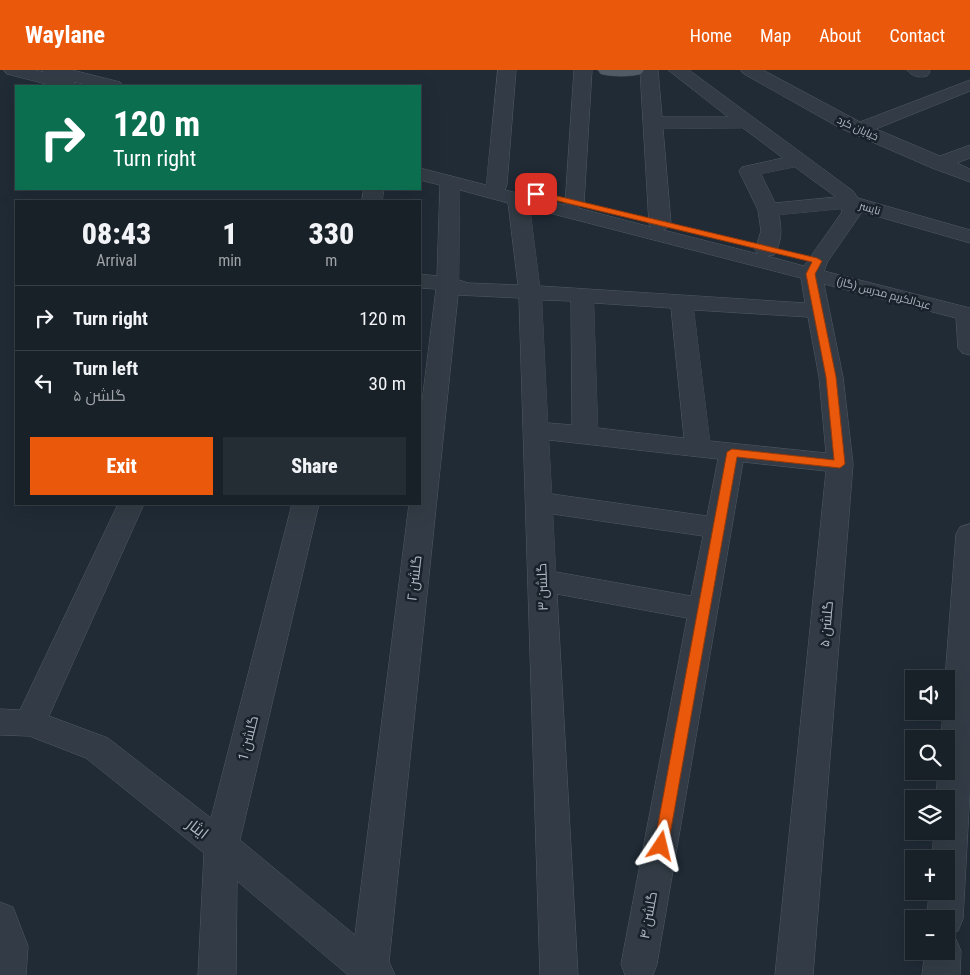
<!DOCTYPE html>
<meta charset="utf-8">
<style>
:root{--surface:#182028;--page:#252d34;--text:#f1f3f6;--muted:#9fa3a8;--line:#363e45;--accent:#ea580c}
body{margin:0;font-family:"Roboto Condensed",Cairo,sans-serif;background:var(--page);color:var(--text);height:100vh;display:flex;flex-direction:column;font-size:19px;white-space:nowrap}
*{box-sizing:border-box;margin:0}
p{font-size:16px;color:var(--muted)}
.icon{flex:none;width:28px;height:28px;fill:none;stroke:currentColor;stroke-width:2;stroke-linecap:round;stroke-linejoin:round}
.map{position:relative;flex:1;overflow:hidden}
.drawer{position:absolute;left:15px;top:130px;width:406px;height:305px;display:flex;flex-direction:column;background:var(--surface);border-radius:0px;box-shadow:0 5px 20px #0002,0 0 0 1px var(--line)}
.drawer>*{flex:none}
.top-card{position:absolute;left:15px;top:15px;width:406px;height:105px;border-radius:0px;box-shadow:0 5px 20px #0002,0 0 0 1px var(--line);background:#0b6e4f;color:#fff;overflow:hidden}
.buttons{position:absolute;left:905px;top:600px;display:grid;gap:10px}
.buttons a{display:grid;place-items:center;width:50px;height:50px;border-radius:0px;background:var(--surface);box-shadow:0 5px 20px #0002,0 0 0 1px var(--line);font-size:25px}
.pin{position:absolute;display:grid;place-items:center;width:42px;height:42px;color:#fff;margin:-21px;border-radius:10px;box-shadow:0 2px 8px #0006}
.me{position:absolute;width:55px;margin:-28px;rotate:10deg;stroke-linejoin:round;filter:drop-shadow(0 0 4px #0008)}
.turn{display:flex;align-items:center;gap:18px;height:105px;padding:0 15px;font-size:22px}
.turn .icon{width:65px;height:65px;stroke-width:2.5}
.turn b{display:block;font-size:35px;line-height:42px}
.eta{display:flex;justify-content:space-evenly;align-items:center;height:85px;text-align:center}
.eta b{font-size:30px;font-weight:800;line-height:35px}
.primary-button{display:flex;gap:10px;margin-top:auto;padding:10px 15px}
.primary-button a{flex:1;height:58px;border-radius:0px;background:var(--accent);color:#fff;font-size:20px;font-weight:800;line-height:58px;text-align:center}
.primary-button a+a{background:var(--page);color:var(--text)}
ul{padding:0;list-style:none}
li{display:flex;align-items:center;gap:15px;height:65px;padding:0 15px;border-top:1px solid var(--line)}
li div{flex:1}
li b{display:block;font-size:19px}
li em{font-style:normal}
header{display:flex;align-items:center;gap:30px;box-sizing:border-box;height:70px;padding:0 25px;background:var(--accent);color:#fff}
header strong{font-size:24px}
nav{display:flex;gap:28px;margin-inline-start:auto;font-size:18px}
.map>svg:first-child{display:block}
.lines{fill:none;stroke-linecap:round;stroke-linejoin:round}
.minor-casing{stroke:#515a64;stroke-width:1}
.major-casing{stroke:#3d4550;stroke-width:1}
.minor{fill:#333c46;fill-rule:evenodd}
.major{fill:#515b66;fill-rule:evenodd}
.route{fill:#ea580c;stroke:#983908}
.labels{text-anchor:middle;stroke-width:5;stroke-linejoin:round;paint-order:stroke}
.far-street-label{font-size:11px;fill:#adb7c3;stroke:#19212b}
.street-label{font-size:14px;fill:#adb7c3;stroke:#19212b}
.near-street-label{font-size:16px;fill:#adb7c3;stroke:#19212b}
</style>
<header>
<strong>Waylane</strong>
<nav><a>Home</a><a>Map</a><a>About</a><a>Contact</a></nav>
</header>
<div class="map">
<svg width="970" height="905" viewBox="0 0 970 905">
<rect width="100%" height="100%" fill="#202b36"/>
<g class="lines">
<defs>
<path id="minor" d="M4,0H34L43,2L41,0H72L120,12L123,16H93L74,12L76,14L75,16H54L7,4Z
M498,0H516L507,114L505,120L565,135L574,0H592L584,133L578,138L651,157L649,154L640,0H658L662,47H728L668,0H689L853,121L858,128L970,160V173L862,142L828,191L824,201L970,238V285L962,283L958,278L956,248L824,214L843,307L853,394L813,905H775L826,401L743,392L657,894L653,905H625L621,894L687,548L557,524L578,905H540L519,228L458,225L389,892L395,905H348L237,811L236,905H198L204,783L86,688L29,666L0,665V639L20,640L118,434H144L49,646L108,668L211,748L292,434H319L240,770L355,865L409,434H420V348L436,219L420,218V204L437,206L440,115L420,110V98L486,115ZM743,58L783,88L742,97L739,101L758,140L761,161L755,180L758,184L663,160L667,158L671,154L663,59ZM795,97L836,127L775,133L761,104ZM460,120L508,133L518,215L468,213L459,210ZM530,138L801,208L805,233L540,216ZM841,139L842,142L804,196L767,186L774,185C782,172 782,159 779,145ZM542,230L571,231L572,355L548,353ZM594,233L671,238L684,368L598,358ZM694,240L808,247L819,307L826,383L710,371ZM549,370L718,389L707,446L552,424ZM553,444L703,466L691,526L556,502Z
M741,0H763L860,52L970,10V21L876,59L940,86L970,75V88L957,93L970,99V112L932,98L840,58L744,4Z
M907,0H929L930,2L927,6C920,8 912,7 907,0Z
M364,119H384L382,131H362Z
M970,454V719L963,849L958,861L947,865L956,869L961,881L960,905H922L925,881H946V849H927L929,821H946V789H932L934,761H946V729H936L938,701H946V669H941L943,641H946L945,609L956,464L960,457Z
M0,832L13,837L28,876L26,905H0Z"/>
<path id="major" d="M598,0H644L641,4C629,7 613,7 601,4Z"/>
</defs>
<!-- minor casing -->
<use href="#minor" class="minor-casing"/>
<!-- major casing -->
<use href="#major" class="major-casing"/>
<!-- minor -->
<use href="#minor" class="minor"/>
<!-- major -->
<use href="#major" class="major"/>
</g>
<!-- route -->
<path class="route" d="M536,121L817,188L822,191L815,204L836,307L845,394L840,398L737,387L668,776L666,781L661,783L656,781L654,776L727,382L732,379L834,390L826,307L806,204L812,192L533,125V122Z"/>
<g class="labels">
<!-- far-street labels -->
<g class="far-street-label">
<text transform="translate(858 58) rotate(25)" y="4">خیابان کرد</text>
<text transform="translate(870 138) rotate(16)" y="4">نایسر</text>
<text transform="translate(884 223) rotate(15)" y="4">عبدالکریم مدرس (گاز)</text>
</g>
<!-- street labels -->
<g class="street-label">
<text transform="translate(414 508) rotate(-83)" y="5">گلشن ۲</text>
<text transform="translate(542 517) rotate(-92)" y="5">گلشن ۳</text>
<text transform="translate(826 554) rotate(-85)" y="5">گلشن ۵</text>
<text transform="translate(248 668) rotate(-76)" y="5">گلشن 1</text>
<text transform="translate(648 845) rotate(-80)" y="5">گلشن ۴</text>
</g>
<!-- near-street labels -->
<g class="near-street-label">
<text transform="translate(198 758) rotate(38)" y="6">ایثار</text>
</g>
</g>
</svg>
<div class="buttons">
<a><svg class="icon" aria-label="sound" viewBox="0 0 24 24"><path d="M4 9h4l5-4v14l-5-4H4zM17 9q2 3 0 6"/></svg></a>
<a><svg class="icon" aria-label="search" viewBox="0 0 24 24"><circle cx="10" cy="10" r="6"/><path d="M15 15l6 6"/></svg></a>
<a><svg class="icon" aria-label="layers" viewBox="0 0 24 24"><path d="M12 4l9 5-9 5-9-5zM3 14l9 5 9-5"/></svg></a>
<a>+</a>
<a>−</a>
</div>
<div class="pin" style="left:536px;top:124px;background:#d93025"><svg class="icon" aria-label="arrive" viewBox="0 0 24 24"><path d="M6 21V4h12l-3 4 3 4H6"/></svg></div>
<svg class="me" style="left:661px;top:776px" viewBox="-20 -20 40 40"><path d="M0-17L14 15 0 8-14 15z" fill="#ea580c" stroke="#fff" stroke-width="4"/></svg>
<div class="top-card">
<div class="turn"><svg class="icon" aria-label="right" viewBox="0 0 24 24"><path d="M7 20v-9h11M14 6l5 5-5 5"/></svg><div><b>120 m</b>Turn right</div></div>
</div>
<section class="drawer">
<div class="eta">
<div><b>08:43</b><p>Arrival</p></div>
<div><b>1</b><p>min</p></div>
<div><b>330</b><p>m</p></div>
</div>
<ul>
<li><svg class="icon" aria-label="right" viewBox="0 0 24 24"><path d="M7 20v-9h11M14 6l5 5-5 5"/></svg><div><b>Turn right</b></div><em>120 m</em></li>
<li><svg class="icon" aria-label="left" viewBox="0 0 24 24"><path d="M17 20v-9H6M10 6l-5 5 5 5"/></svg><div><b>Turn left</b><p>گلشن ۵</p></div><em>30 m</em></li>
</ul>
<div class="primary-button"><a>Exit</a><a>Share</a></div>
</section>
</div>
